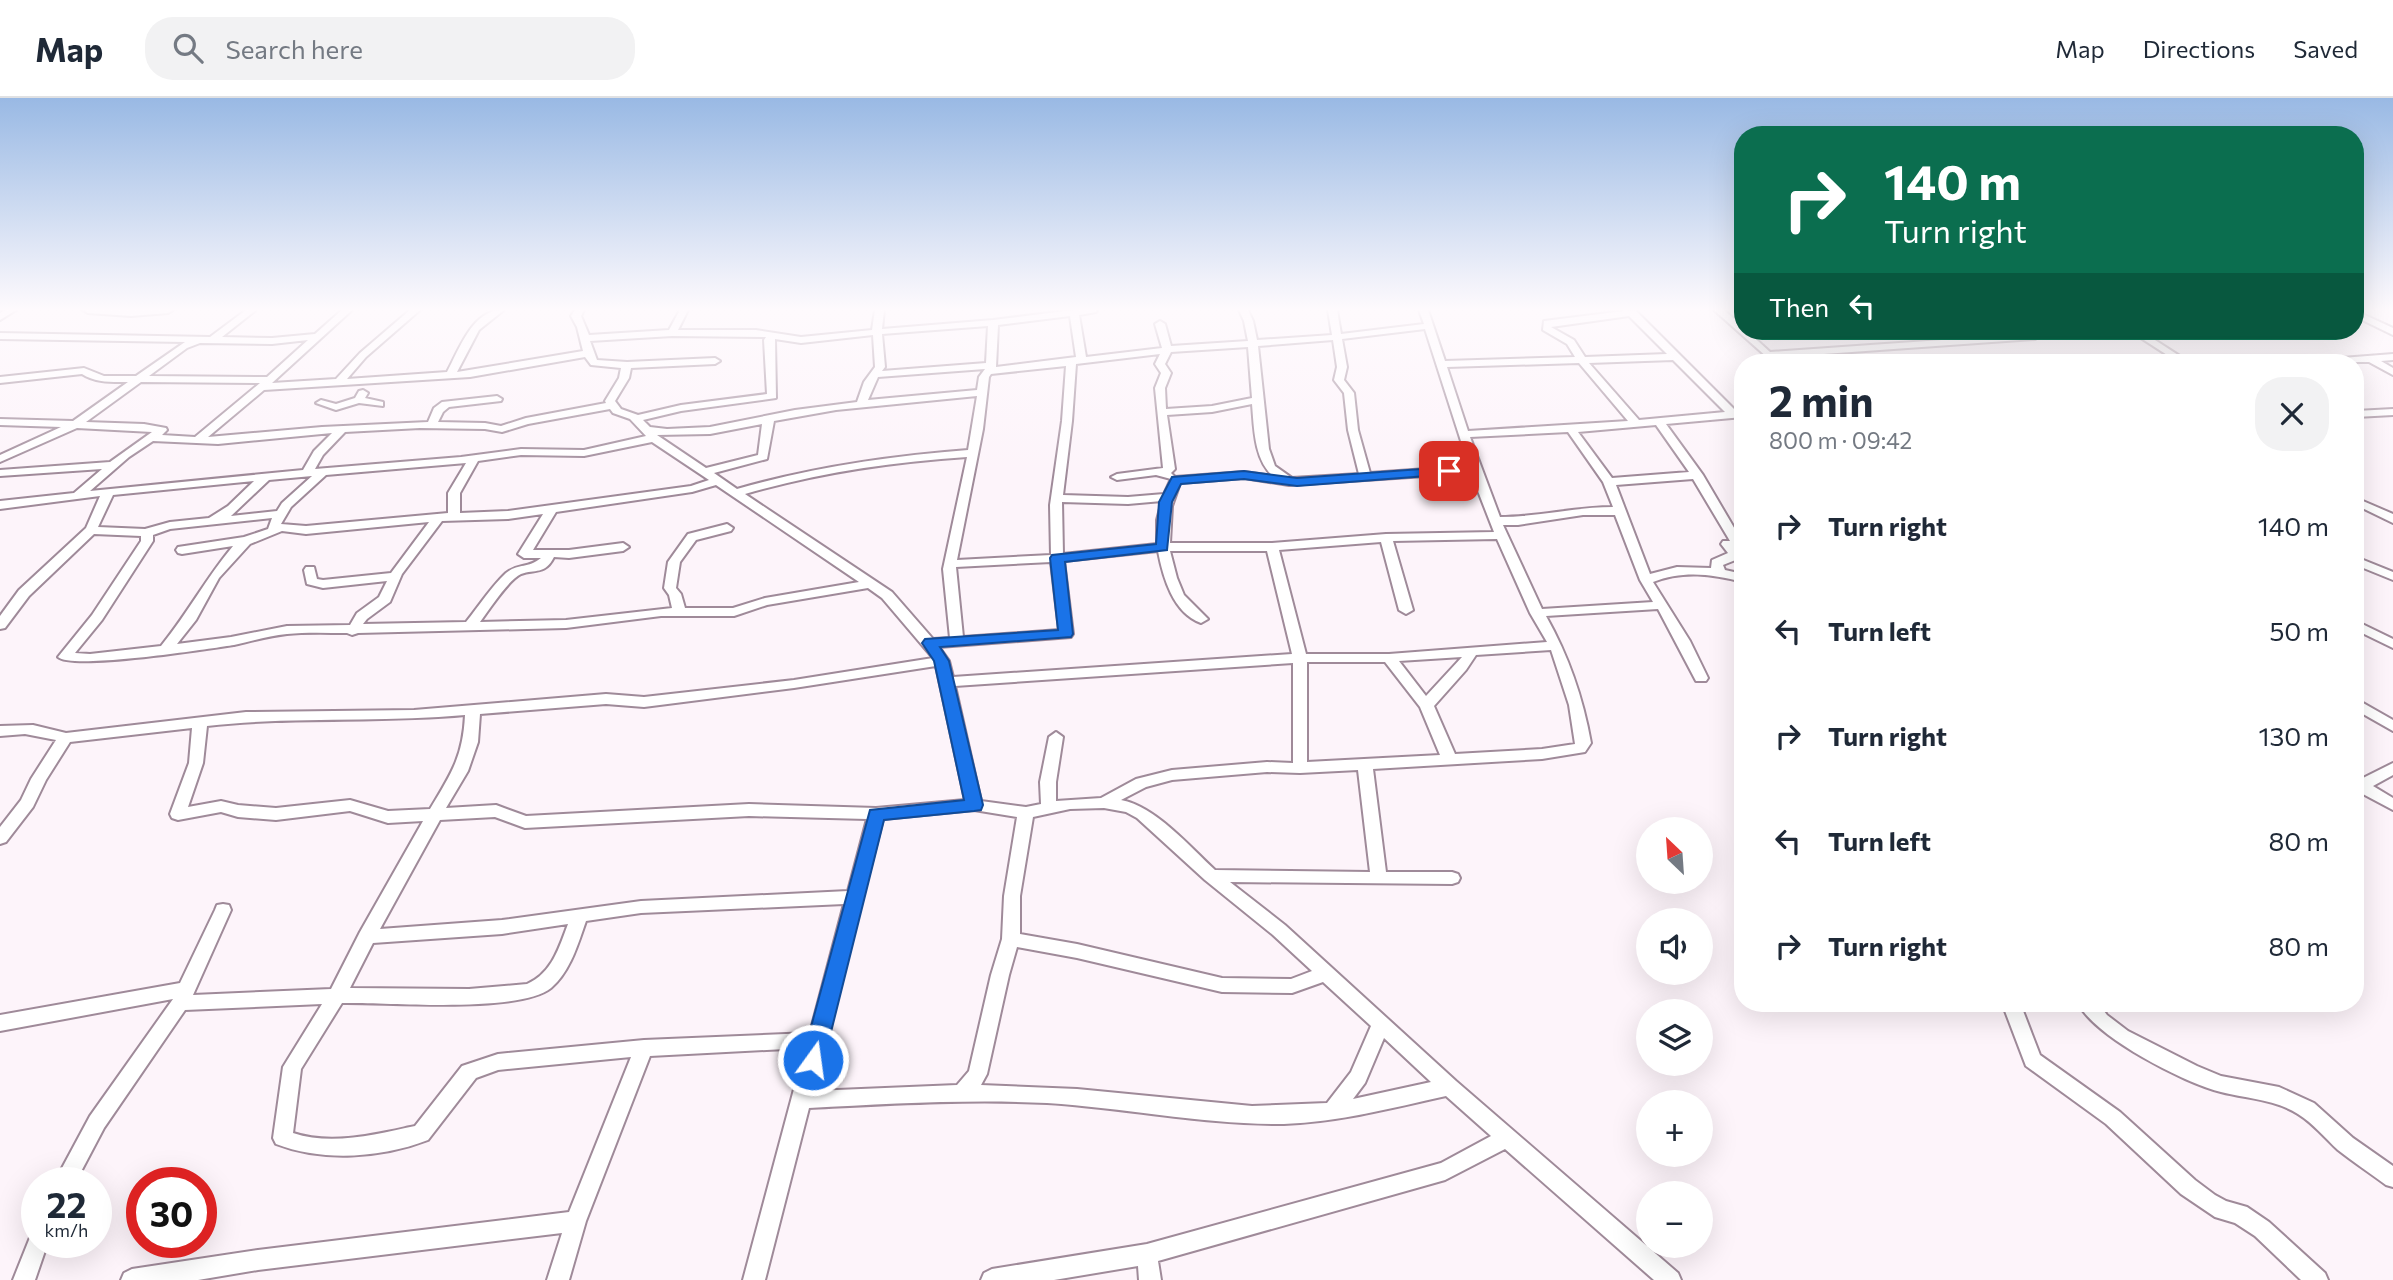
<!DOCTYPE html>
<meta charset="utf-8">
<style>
:root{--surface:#fff;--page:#f2f2f3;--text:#1f2937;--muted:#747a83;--line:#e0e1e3}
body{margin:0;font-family:Commissioner,sans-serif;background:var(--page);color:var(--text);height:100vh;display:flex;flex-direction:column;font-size:26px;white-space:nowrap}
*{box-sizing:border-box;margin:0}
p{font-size:23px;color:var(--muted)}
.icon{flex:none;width:38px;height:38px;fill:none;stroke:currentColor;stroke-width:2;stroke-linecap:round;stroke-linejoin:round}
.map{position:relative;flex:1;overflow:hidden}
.side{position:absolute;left:1734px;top:256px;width:630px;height:658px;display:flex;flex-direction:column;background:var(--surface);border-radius:28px;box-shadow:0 7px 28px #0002}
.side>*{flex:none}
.banner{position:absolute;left:1734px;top:28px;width:630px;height:214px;border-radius:28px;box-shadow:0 7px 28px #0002;background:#0b6e4f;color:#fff;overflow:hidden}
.needle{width:46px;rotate:335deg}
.fabs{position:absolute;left:1636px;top:719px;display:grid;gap:14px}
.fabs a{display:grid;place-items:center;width:77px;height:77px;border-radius:50%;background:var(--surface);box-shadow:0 7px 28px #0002;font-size:35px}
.speed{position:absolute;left:21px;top:1069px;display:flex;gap:14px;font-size:35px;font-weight:700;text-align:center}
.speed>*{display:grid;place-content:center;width:91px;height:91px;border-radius:50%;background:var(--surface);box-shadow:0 7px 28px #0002;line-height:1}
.speed small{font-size:18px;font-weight:400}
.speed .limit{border:10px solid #d22;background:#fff;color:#111}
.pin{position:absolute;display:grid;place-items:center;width:60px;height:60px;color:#fff;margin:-30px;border-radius:14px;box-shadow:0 4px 10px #0006}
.me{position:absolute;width:77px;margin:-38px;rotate:14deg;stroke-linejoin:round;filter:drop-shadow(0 0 5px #0008)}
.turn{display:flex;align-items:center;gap:24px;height:147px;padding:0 35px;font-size:32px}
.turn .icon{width:91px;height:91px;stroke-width:2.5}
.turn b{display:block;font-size:49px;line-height:60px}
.then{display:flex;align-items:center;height:66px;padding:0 35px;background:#0003;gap:14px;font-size:26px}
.round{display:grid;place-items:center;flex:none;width:74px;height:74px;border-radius:28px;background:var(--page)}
.overview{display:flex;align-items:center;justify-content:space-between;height:119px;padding:0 35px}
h1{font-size:42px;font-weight:700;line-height:52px}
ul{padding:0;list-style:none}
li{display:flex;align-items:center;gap:21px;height:105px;padding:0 35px}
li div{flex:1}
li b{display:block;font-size:26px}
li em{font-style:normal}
header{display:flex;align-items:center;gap:42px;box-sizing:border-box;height:98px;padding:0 35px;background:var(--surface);border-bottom:2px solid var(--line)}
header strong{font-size:33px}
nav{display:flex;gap:38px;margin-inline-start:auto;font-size:24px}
.search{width:490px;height:63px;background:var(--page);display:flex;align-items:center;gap:18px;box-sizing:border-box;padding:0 24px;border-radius:28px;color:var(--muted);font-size:26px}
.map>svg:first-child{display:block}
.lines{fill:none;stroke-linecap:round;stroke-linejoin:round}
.minor-casing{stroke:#9f8a99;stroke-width:4}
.minor{fill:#fff;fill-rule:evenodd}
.route{fill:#1a73e8;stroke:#114b97;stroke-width:2}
</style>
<header>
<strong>Map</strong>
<div class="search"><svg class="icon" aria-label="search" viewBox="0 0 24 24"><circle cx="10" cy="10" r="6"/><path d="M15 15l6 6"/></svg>Search here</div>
<nav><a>Map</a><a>Directions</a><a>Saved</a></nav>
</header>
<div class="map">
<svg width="2393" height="1182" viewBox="0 0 2393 1182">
<rect width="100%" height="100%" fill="#fdf4fa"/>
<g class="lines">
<defs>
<path id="minor" d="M5,212H16L0,222V215Z
M83,212H173L168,215L131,218L88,215Z
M246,212H256L222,239L272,240L315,236L342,212H352L272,285L336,281L360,255L410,212H420L366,259L347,281L447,274C459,252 473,210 504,212L479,232L457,274L583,253L577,229L571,218L575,212H584L581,218L589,237L669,232L680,212H688L678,232H756L801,239L872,232L875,212H884L882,231L993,222L1073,212H1097L1096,214L1079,217L1086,259L1162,250L1155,226L1160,223L1165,226L1171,248L1248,243L1244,223L1239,212H1248L1253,223L1257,242L1332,237L1328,212H1337L1341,236L1424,226L1419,212H1428L1445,263L1575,259L1567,246L1543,232L1544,223L1624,213V212L1636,213L1736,313H1743V319L1666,326L1703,377L1743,445V459L1723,467L1725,472L1743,476V484C1712,476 1683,472 1653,484L1690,543L1708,580L1706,583H1696L1658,511L1546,518C1569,559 1583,600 1591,645L1585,654L1542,661L1373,671L1386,774H1452L1458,776L1460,780L1458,784L1452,786L1230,784L1285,827L1456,983L1678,1175L1681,1182H1654L1505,1051L1445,1082L1158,1163L1161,1182H1139L1138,1168L1054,1182H981L984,1175L992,1171L1147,1146L1441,1065L1491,1038L1446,998C1392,1010 1339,1024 1284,1026C1205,1027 1126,1010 1047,1005C967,1001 888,1006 809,1010L765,1182H743L805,950L650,958L586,1123L569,1182H547L562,1135L258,1172L198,1182H121L124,1175L132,1171L258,1152L569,1114L631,959L498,972L476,980L428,1042C382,1060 322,1064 276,1046L273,1040L283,969L322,906L185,912L104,1030L75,1085H54L90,1018L173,901L0,933V917L180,885L215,812L217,807L223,806L229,807L231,812L193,897L331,891L360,834L423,723L388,725L350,713L276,722L238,719L221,714L178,722L172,720L170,716L189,665L192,630L70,644L46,682L33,709L6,744L0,746V729L21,702L31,681L56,642L25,636L0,638V628L33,627L66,635L246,614L414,612L606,596L644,599L794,582L933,560L882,500L868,490L767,507L734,518H661L566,530L358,535L352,537L347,535C327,535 306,534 287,536C269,538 251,543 234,547C208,551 72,572 58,559L92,517L141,443V438L94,436L29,498L5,530L0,531V518L19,492L86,430L100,398L0,411V403L74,395L102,371L0,378V372L110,364L152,334L77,330L0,364V357L61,329L0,327V321L73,323L128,284C111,284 96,285 82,276L0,285V279L84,270L104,278H136L185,244L0,241V235L210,239ZM1070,218L1076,259L996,269L998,227ZM1629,218L1667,256L1585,259L1574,242L1551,229ZM988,228L986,265L882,273L885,269L882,236ZM1425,231L1469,368L1370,375L1358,332L1354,295L1344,282L1347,269L1342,241ZM873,237L875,269L864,284L857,304L795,312L710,329L667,331L650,329L643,322L681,313L776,300L775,241L801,245ZM672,238L766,239L764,242L767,296L681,307L638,317L621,311L615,303L629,280L631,270L715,266L720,263L715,260L627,264L597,262L590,243ZM308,242L267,279L149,278L187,250L200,245L272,246ZM1333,242L1337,269L1334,282L1344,295L1348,332L1359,376L1292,380L1275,368L1269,351L1258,248ZM1248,249L1252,300L1212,308L1166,311L1165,290L1171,275L1165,266L1171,254ZM1160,256L1155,266L1161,275L1155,290L1163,370L1117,376L1111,379L1117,382L1156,377L1171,381L1164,396L1128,399L1063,397L1072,323L1076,266ZM585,259L591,267L621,270L619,280L605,303L606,305L526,320L501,328L485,325L438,324L443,314L449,309L501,303L502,301L497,298L442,304L434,310L428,324L322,329L208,339L264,292L470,279ZM1673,262L1725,314L1639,322L1589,265ZM1579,265L1628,323L1468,333L1447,269ZM1066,268L1062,323L1050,407L1051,457L957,462L983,331L989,279L991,276ZM985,271L979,279L977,292L868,302L878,279ZM141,284L260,285L195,339L162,337L167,332L166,330L144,326L86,324ZM977,298L968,352C890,358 813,369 737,391L714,375L767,361L774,323L836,312ZM1252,306C1254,329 1254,362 1273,378L1244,374L1175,379L1171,375L1175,371L1167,317L1212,314ZM610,311L613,315L630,321L646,338L584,352L521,351L461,359L315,371L323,357L345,334L420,330L485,331L502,334L528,326ZM762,326L758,357L706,370L657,337L710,336ZM1656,327L1689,374L1612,380L1578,334ZM1568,334L1603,384L1613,409C1575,409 1538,419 1500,419L1470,339ZM332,335L314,353L303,372L90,393L129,359L153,343L218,346ZM652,344L709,382L691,388L508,413L460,415V395L478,363L521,357L584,358ZM967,359L943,471L950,540L933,541L892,494L745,396C817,375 892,364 967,359ZM466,365L448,395V415L306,428L281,426L291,409L326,377ZM1471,375L1494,434L1386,436L1272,445H1170L1172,408L1180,385L1244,380L1289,387ZM312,378L282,405L277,413L231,418L269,382ZM1693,381L1730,443H1723L1721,446L1728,455L1712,462L1711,470L1677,469L1650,476L1616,387ZM254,383L228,408L209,420L170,424L145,431L98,429L113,397ZM716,387L859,484L765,500L733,510H685L681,496L676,490L680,464L696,442L731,433L733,430L727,426L688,436L668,464L664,490L669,497L672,510L566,522L480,524C489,512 508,482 521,476C535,471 545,477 554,459L569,460L623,453L629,449L623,445L569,452H533L556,414L692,394ZM1162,403L1157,422V446L1063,456L1062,404L1128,406ZM543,416L518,456L524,460H541C527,471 518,465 506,475C491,489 479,508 466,524L363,526L367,521L390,504L402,476L442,423L508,421ZM1583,417H1615L1640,482L1653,504L1542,511L1503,427H1518ZM272,420L268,431L244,439L178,449L176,452L178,455L182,456L233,448C206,480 188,515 161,548L90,556L75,555L102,522L153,443V437L170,431ZM429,424L391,475L323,482L317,481L314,469H306L304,472L307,486L323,490L387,483L379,499L357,515L350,527L287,528L231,539L177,546L196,522L219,480L250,446L282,433L306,436ZM1497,441L1530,515L1547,544L1389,556H1306L1279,452L1381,444L1399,512L1406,516L1413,512L1393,443ZM1158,453C1163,479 1173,515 1201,525L1208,521L1184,497L1177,480L1170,453H1267L1292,556L953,579L949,563L939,549L1071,539L1073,536L1064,463ZM1051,464L1059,532L963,539L956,469ZM1551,552L1569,607L1575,646L1542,651L1455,656L1434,608L1466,572L1476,557ZM1462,559L1426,598L1399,563ZM1307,564H1385L1420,609L1440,657L1307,664ZM1293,565V665L1267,664L1172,672L1136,681L1101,700L1056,703V684L1063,639L1056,634L1049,639L1040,684L1041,706L1026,709L981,703L955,588ZM936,568L965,702L876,710L749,706L526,718L496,707L446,710L468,673L478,644L480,616L606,606L644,609L794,590ZM465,617C463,659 451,676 430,711L388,713L350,702L276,710L238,707L221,703L188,709L203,665L207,628C293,618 379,625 465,617ZM1358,672L1370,774L1215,772C1190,749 1155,708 1121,702L1146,689L1172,682L1267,674L1300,675ZM1104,710L1126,714L1137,720L1205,782L1273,837L1312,873L1291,881L1222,880L1077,846L1020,836V798L1033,719L1070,711ZM974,712L1017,719L1004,798L1002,841L991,877L969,973L957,987L813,993L883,721ZM749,718L867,721L848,793L641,803L502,822L380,831L440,722L495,719L525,730ZM844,806L810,935L644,942L498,956L462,968L415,1028C377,1036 332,1048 293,1035L301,971L342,905C388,904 518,916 551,890C570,874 578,846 586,823L641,815ZM568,826C559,850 552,875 527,886L469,891L350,890L373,845L502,836ZM1017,849L1077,860L1222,894L1292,895L1323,884L1371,928L1351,974L1327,1005L1252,1008L1077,991L981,987L987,976L1009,877ZM1384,940L1431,984L1353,1001L1365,985Z
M1714,212H1724L1743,229V233H1747L1770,254L2027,236L2024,233H2034L2040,238L2035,241L1768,260Z
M2356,213L2393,230V237L2356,219Z
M2130,233H2141L2189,264H2178Z
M2393,256V262L2381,263L2393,270V277L2369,264H2324L2329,261Z
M363,292L368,295L365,300L383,304V308L359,305L336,312L316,305L321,302L336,306L355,300L359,293Z
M2393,311V317L2356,319V313Z
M2356,400L2393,416V425L2356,407Z
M2356,459L2393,474V482L2356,467Z
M2356,523L2393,541V550L2356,532Z
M2356,601L2393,622V633L2356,612Z
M2393,665V677L2373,688L2393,700V712L2361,695L2356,696V680L2361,681Z
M2002,905H2020L2040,957L2120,1014L2195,1082L2215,1097L2226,1103L2247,1109L2269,1124L2325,1175L2328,1182H2301L2255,1138L2235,1125L2215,1119L2181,1096L2106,1026L2026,968Z
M2078,905H2098L2107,917L2128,933L2197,968L2221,978L2279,989L2314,1005L2353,1040L2393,1068V1089L2386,1087C2370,1075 2353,1064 2338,1052C2325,1040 2313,1025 2298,1016C2274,1001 2248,1001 2221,994C2184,985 2095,939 2078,905Z
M37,1134V1144H48L35,1182H13L31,1137Z"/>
</defs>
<!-- minor casing -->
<use href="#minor" class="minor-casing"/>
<!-- minor -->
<use href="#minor" class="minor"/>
</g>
<!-- sky -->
<linearGradient id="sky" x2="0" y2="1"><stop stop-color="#99b9e4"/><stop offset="0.56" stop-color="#fefafd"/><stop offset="1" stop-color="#fefafd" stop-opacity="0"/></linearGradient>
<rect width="2393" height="377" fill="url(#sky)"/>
<!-- route -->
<path class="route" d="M1449,369L1455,373L1453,376L1297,388L1244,381L1181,386L1172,404L1167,452L1065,464L1073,536L1071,539L940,549L949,563L983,707L981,712L974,713L884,722L824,962L821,969L813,971L806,969L802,962L870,712L964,702L934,563L922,545L925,541L1058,532L1050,460L1052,457L1156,446L1159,404L1172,379L1244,373L1297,380Z"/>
</svg>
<div class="fabs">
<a><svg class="needle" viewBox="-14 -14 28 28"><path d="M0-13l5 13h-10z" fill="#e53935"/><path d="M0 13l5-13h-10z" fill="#747a83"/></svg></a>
<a><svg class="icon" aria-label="sound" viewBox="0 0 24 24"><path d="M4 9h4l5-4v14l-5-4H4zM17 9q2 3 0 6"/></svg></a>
<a><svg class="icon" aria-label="layers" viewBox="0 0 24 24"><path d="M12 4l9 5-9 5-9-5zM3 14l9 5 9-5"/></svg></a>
<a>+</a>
<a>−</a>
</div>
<div class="speed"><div>22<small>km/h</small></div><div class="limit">30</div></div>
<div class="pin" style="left:1449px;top:373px;background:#d93025"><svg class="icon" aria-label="arrive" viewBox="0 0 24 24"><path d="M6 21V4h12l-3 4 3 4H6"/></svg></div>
<svg class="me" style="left:813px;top:962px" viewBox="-20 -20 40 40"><circle r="17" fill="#1a73e8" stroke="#fff" stroke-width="3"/><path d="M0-11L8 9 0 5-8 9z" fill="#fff"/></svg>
<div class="banner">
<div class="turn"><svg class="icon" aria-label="right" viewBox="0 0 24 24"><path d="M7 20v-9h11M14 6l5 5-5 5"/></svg><div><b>140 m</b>Turn right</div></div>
<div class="then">Then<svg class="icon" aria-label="left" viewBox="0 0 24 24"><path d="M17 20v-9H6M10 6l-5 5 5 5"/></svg></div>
</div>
<section class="side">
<div class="overview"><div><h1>2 min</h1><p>800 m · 09:42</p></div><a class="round"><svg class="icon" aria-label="close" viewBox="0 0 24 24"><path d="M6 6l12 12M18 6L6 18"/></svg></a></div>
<ul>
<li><svg class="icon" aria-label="right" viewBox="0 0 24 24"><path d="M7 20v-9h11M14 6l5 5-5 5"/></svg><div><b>Turn right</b></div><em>140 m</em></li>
<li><svg class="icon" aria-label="left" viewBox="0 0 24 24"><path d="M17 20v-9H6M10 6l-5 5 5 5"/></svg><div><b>Turn left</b></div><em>50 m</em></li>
<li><svg class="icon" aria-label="right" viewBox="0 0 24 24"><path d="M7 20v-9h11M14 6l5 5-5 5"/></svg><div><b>Turn right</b></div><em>130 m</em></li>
<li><svg class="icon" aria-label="left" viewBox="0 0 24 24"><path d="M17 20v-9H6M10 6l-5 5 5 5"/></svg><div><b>Turn left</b></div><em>80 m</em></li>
<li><svg class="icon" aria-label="right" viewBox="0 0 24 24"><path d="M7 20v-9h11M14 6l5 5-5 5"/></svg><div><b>Turn right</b></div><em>80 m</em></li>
</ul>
</section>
</div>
